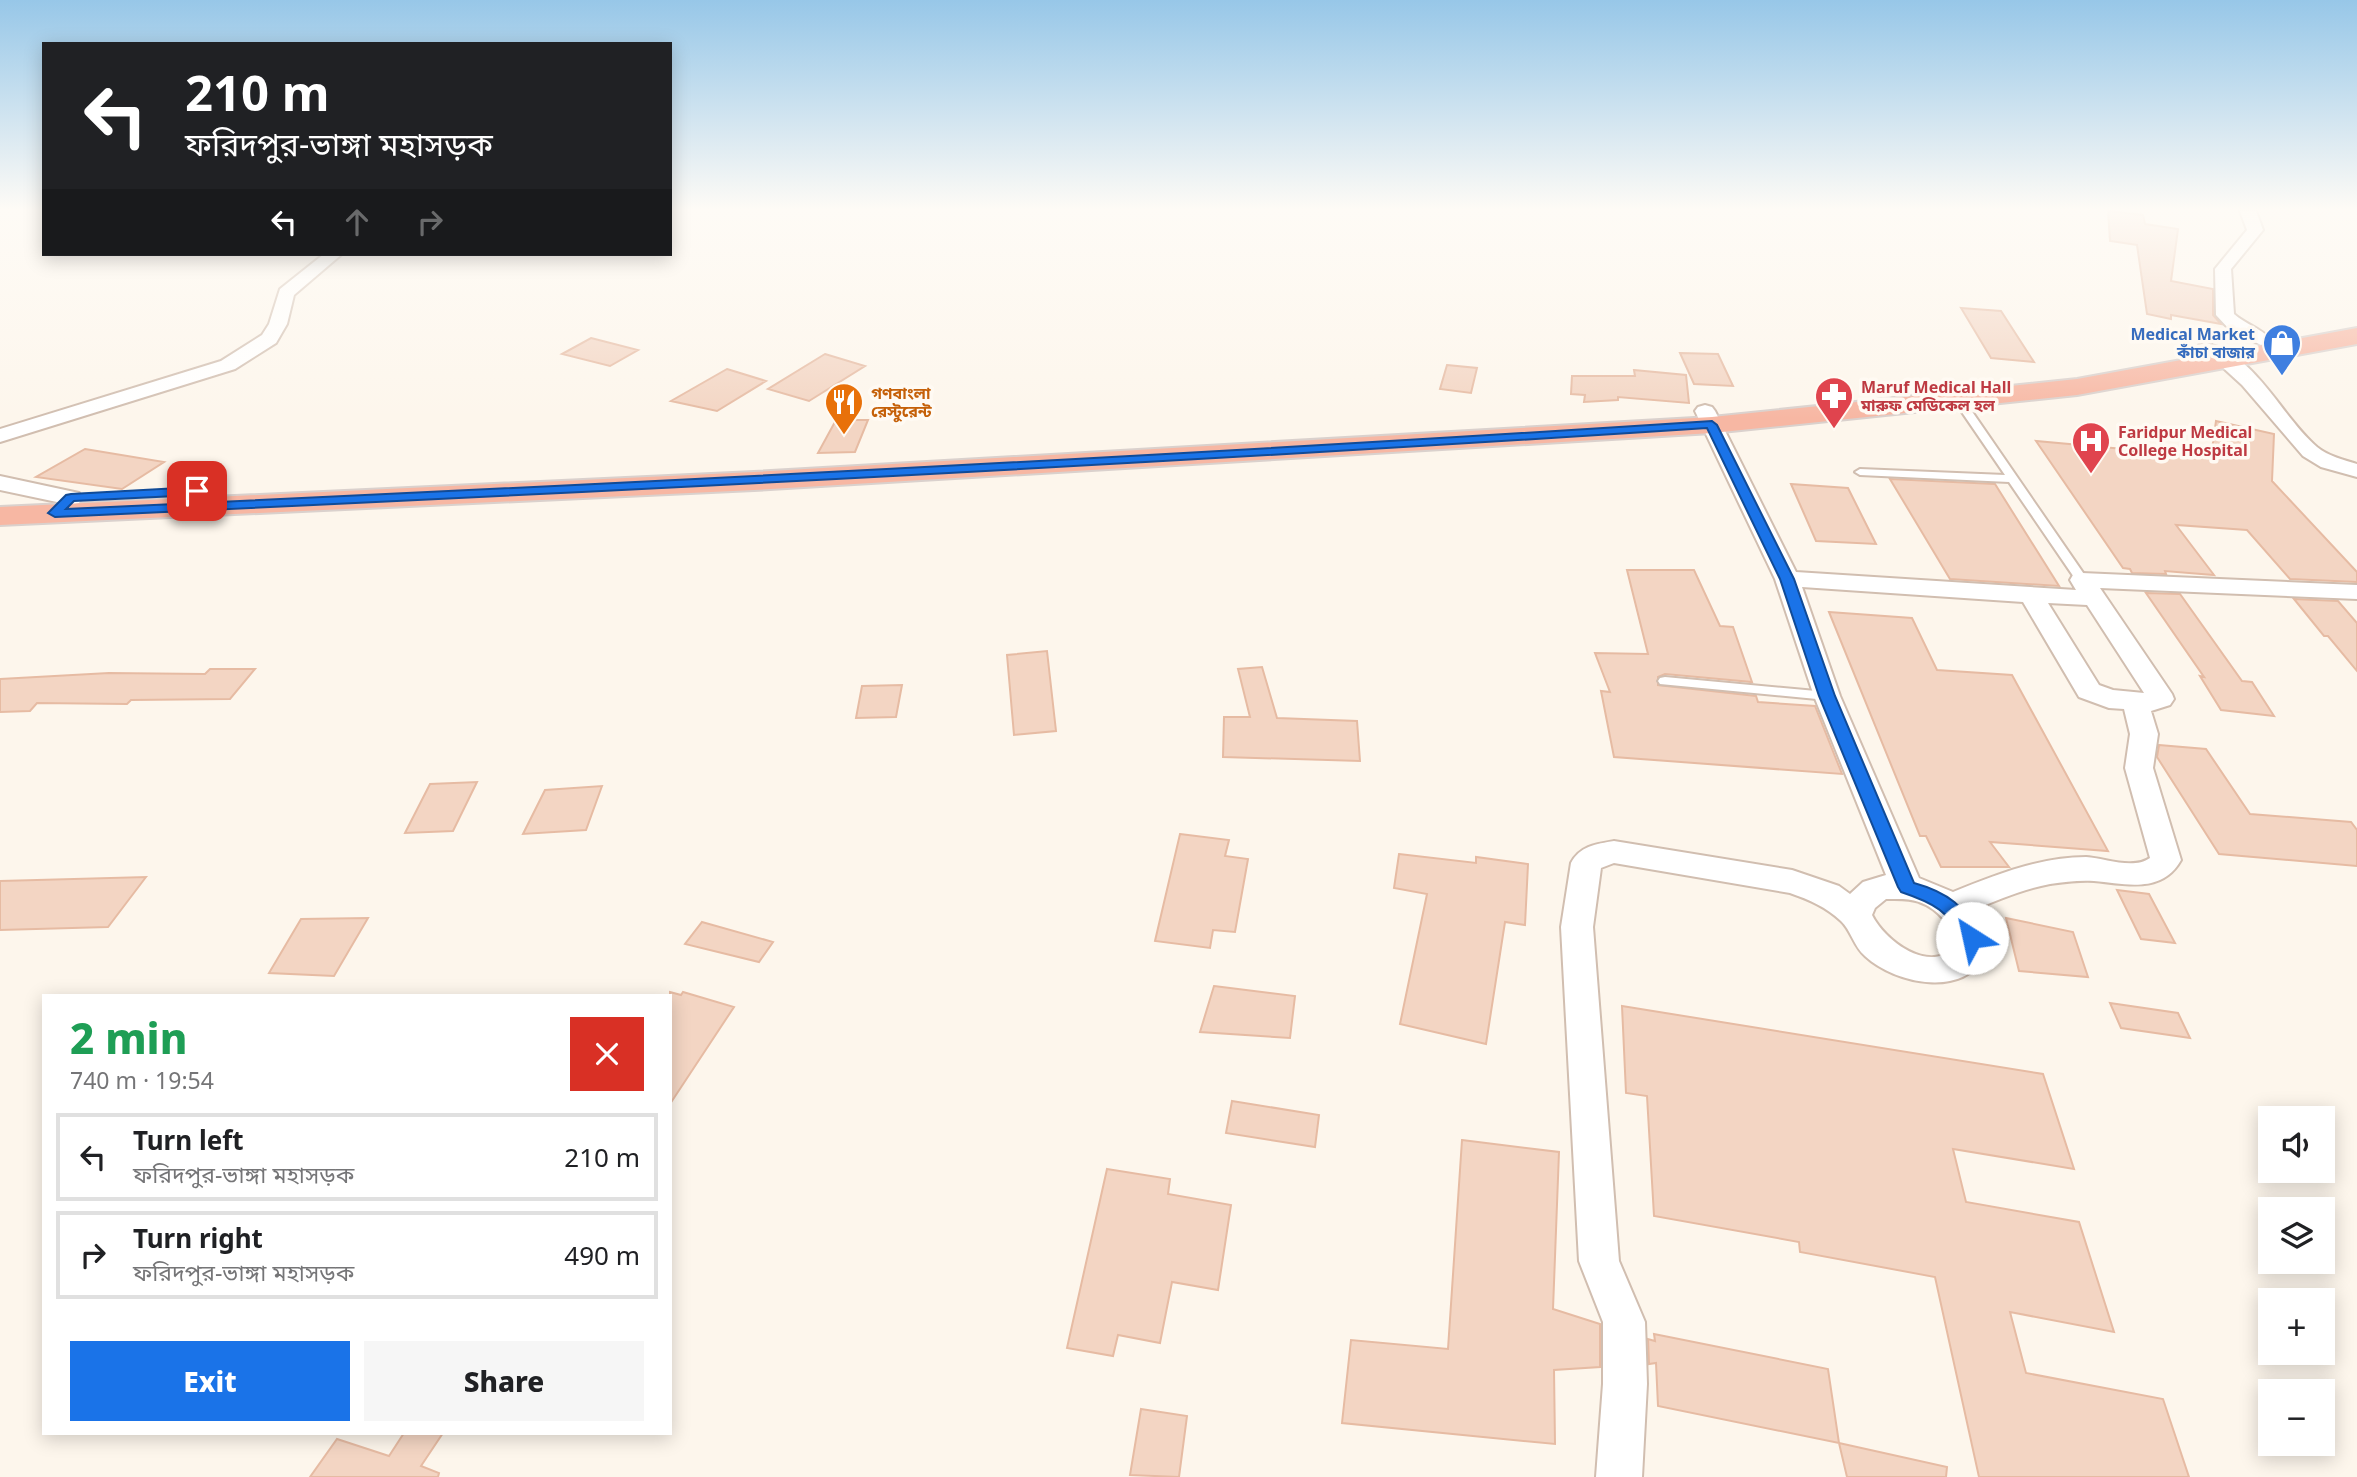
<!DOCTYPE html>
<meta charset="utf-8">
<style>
:root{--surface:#fff;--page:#f6f6f6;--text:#202124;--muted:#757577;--line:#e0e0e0;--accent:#1a73e8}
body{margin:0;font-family:"Noto Sans","Noto Sans Bengali",sans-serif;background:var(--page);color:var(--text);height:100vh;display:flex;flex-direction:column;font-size:26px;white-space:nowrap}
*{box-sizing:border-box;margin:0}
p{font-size:23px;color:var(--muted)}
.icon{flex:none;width:38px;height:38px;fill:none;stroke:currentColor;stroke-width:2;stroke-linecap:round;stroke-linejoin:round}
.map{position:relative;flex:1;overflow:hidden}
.details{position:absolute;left:42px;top:994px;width:630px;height:441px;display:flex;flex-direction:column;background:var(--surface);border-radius:0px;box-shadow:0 4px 18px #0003}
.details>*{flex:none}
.top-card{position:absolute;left:42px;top:42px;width:630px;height:214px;border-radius:0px;box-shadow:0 4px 18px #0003;background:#202124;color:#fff;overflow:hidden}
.fabs{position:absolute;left:2258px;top:1106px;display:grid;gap:14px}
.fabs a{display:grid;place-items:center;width:77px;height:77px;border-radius:0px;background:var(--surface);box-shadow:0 4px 18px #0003;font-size:35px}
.pin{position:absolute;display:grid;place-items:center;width:60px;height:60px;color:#fff;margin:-30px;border-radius:14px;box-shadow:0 4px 10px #0006}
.me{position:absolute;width:77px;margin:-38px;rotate:325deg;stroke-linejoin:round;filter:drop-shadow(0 0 5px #0008)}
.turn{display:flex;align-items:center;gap:24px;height:147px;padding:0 28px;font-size:32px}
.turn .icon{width:91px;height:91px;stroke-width:2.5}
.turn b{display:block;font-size:49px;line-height:60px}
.lanes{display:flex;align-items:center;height:66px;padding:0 28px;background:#0003;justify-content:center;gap:35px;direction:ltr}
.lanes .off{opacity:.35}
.round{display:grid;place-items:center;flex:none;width:74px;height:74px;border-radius:0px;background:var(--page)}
.summary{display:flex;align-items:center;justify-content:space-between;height:119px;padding:0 28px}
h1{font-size:42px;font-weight:800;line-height:52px;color:#1e9e55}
.primary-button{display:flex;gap:14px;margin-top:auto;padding:14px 28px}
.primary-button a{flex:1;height:80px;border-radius:0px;background:var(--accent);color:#fff;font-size:28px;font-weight:800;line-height:80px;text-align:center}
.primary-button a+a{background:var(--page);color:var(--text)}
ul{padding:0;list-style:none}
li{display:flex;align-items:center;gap:21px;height:88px;margin:0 14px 10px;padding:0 14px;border:4px solid var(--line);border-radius:0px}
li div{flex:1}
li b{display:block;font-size:26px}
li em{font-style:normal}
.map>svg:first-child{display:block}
.building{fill:#f3d5c3;stroke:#e6bba3;stroke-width:2}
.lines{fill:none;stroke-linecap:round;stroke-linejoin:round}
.lane-casing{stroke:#d1beb0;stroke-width:4}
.street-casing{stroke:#d1beb0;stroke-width:4}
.highway-casing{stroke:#dad1cd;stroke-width:4}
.lane{fill:#fff;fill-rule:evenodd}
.street{fill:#fff;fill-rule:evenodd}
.highway{fill:#f7b7a3;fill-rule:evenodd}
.route{fill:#1a73e8;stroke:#114b97;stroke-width:2}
.labels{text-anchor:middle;stroke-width:7;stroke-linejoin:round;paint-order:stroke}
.far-shop-label{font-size:16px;font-weight:bold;fill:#366cbe;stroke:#fffaf3;text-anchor:end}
.far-health-label{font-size:16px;font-weight:bold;fill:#be3a42;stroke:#fffaf3;text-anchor:start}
.far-food-label{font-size:16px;font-weight:bold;fill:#c56008;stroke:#fffaf3;text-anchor:start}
</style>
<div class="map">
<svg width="2357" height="1477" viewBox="0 0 2357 1477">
<rect width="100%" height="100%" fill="#fdf6ec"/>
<!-- building -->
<path class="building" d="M2108,211L2143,215L2145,224L2178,229L2171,281L2213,289V315L2221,324L2171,315V319L2147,314L2137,245L2110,241Z
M1961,308L2001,311L2034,362L1991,358Z
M591,338L638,350L610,366L562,354Z
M1680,353L1718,354L1733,386L1694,384Z
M825,354L865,366L809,401L768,389Z
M1447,365L1477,368L1471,393L1440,389Z
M727,369L766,381L717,411L671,401Z
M1634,370L1686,375L1689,403L1618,397V400L1584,402L1585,395L1571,394L1572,376H1635Z
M836,420H868L855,452L818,453Z
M2216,421L2274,434L2272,481L2357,572V582L2290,579L2247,530L2176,525L2214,575L2165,571L2166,574L2132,573L2130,569L2123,568L2036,441L2211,457Z
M85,449L164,462L122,489L36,477Z
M1890,479L1995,484L2059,586L1950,579Z
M1791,484L1848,488L1876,544L1816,541Z
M1627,570H1694L1720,626L1733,627L1752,682L1665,674L1658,677V685L1756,696L1758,702L1815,706L1842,774L1614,757L1601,691L1610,692L1595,653L1648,654Z
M2146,593L2180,594L2242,681L2252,682L2274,716L2221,710L2200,676L2204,677Z
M2294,599L2338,601L2357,623V671L2328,636H2324Z
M1829,612L1912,618L1937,670L2012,675L2108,851L1990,842L2009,867H1941L1926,836H1920Z
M1047,651L1056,731L1014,735L1007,655Z
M1262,667L1277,718L1357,721L1360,761L1223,757L1224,717H1250L1238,669Z
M210,669H255L230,699L131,700L127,704L37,703L30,711L0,712V679L109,673L205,674Z
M902,685L896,717L856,718L862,686Z
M2159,745L2206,749L2250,814L2351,822L2357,830V866L2219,854L2157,757Z
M477,782L453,831L405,833L430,784Z
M602,786L586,830L523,834L545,790Z
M1180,834L1229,840L1225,856L1248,859L1235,932L1213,930L1210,948L1155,941Z
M1399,854L1476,863V857L1528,864L1525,925L1505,922L1486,1044L1400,1024L1427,894L1394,888Z
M146,877L108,927L0,930V881Z
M2117,890L2149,894L2175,943L2141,939Z
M368,918L334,976L269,973L301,919Z
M2006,918L2073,932L2088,977L2019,971Z
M702,922L773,942L759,962L685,944Z
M1214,986L1295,996L1290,1038L1200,1032Z
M670,992L681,995L683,992L734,1007L670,1104Z
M2110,1003L2178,1013L2190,1038L2121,1028Z
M1622,1006L2043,1074L2074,1169L1953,1149L1966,1202L2079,1222L2114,1332L2010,1312L2026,1373L2163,1399L2189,1477H1979L1935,1277L1800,1252L1799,1242L1654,1216L1647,1096L1626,1093Z
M1232,1101L1319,1115L1315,1147L1226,1133Z
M1462,1140L1559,1152L1553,1309L1600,1324V1367L1554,1370L1555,1444L1342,1423L1351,1340L1448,1349Z
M1107,1169L1170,1179L1168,1194L1231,1205L1218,1290L1172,1282L1160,1343L1118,1335L1113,1356L1067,1348Z
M1654,1334L1828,1369L1839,1443L1658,1406L1656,1363L1649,1364L1648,1339L1655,1341Z
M1141,1409L1187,1416L1179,1477L1130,1475Z
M404,1433H443L421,1466L439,1473L438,1477H310L337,1439L389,1456Z
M1839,1443L1947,1467L1946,1477H1847Z"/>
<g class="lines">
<defs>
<path id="lane" d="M1958,396L1962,397L2088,580L2086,583H2078L2009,482L1860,475L1855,472L1860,469L2005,475L1953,399Z
M1665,677L1827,692L1834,696L1827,700L1660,684L1658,681L1660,678Z"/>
<path id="street" d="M2240,211H2256L2263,230L2231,269L2234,314C2245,324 2261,328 2270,339L2261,345L2230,330L2216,315L2215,269L2247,230Z
M324,254H342L294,295L287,324L276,343L235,369L0,442V429L221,361L262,335L269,324L280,289Z
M2206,343C2257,356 2280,415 2317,447C2328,456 2344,460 2357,464V477L2321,467L2303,456L2242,385L2219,364L2197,349L2199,345Z
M1705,405L1712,407L1715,411L1796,572L2076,590L2070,580L2073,575L2082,573L2357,585V599L2100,588L2172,694L2174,699L2170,705L2151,711L2158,734L2153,768L2181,860C2162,894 2126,884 2094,881C2079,880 2065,882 2050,884C2023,889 1998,900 1973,910C1982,922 1993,937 1986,953C1966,999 1895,984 1865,956C1854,947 1851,930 1841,921C1826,907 1810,900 1790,893L1614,863L1601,868L1593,927L1619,1261L1645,1322L1647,1384L1642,1477H1596L1603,1384V1322L1579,1261L1561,927L1571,863C1580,846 1596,844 1614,841L1792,870L1839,886L1850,894L1863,882L1886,875L1814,696L1775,579L1695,411L1698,407ZM1802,587L2023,602L2079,697L2109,708L2124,709L2130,734L2125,768L2150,858C2133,870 2105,858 2086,857C2040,857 1995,875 1953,892L1919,878L1840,696ZM2048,603L2087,605L2144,693L2113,690L2099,685ZM1886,899C1897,899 1909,898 1919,902C1937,908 1956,928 1955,947C1929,974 1885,941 1872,915L1875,908Z
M0,476L79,493L82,498L79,503L71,505L0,490Z"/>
<path id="highway" d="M2357,328V344L2077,395L1712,433L754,490L0,525V507L754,472L1712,417L2077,379Z"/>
</defs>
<!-- lane casing -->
<use href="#lane" class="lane-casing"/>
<!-- street casing -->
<use href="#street" class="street-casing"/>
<!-- highway casing -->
<use href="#highway" class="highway-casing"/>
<!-- lane -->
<use href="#lane" class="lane"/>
<!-- street -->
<use href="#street" class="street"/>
<!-- highway -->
<use href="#highway" class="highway"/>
</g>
<!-- sky -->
<linearGradient id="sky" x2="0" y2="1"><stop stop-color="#97c7e8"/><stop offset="0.5" stop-color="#fefbf6"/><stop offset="1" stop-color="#fefbf6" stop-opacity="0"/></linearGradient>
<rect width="2357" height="418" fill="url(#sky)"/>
<!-- route -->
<path class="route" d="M1712,421L1717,425L1794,579L1835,696L1914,883C1947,892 1967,907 1981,938L1979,943L1972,945L1965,943C1949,911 1934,903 1901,892L1898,887L1819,696L1780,579L1707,428C1157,464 606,492 55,517L48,513L66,495L71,494L197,487L203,491L197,495L74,501L66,509C615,484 1163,457 1712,421Z"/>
<!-- icons -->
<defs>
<symbol id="shop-pin" viewBox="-11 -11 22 30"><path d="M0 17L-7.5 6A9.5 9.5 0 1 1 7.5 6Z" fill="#3f7fe0" stroke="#fffaf3"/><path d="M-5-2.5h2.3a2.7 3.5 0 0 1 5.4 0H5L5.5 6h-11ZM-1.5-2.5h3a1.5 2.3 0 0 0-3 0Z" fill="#fff"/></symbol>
<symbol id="pharmacy-pin" viewBox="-11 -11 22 30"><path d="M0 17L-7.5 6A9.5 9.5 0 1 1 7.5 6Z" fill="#e0444e" stroke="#fffaf3"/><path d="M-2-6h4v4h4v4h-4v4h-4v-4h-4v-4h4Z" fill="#fff"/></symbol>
<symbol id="restaurant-pin" viewBox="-11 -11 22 30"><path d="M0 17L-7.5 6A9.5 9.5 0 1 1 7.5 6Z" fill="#e8710a" stroke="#fffaf3"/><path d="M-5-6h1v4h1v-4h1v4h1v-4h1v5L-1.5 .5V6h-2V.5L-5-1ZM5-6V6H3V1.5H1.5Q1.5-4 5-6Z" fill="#fff"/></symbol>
<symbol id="hospital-pin" viewBox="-11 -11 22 30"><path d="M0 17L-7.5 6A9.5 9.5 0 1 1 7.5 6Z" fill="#e0444e" stroke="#fffaf3"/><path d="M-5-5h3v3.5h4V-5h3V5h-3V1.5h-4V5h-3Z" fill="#fff"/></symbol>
</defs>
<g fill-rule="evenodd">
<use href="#shop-pin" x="2260" y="321" width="44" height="60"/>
<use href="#pharmacy-pin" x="1812" y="374" width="44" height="60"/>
<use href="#restaurant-pin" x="822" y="380" width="44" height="60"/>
<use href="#hospital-pin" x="2069" y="419" width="44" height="60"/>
</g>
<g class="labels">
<!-- far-shop labels -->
<g class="far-shop-label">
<text x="2255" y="340">Medical Market<tspan x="2255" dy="18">কাঁচা বাজার</tspan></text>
</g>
<!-- far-health labels -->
<g class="far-health-label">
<text x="1861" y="393">Maruf Medical Hall<tspan x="1861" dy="18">মারুফ মেডিকেল হল</tspan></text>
<text x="2118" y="438">Faridpur Medical<tspan x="2118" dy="18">College Hospital</tspan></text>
</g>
<!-- far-food labels -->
<g class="far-food-label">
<text x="871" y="399">গণবাংলা<tspan x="871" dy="18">রেস্টুরেন্ট</tspan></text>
</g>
</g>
</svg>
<div class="fabs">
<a><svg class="icon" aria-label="sound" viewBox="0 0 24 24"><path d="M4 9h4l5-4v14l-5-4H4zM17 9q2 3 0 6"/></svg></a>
<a><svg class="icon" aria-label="layers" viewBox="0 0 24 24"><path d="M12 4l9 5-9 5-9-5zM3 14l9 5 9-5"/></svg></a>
<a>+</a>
<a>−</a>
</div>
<div class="pin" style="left:197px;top:491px;background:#d93025"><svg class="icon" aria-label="arrive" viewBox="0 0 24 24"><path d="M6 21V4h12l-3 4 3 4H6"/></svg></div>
<svg class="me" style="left:1972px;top:938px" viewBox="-20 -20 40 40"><circle r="19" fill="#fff"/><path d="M0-13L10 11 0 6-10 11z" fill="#1a73e8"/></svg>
<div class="top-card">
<div class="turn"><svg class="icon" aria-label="left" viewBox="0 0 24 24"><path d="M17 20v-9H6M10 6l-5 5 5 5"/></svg><div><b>210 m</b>ফরিদপুর-ভাঙ্গা মহাসড়ক</div></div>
<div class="lanes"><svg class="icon" aria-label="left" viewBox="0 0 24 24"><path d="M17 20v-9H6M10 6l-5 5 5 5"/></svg><svg class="icon off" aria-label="ahead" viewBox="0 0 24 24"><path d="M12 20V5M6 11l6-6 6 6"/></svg><svg class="icon off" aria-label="right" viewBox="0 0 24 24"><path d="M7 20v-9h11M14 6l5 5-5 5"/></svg></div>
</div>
<section class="details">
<div class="summary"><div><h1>2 min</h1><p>740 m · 19:54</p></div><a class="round" style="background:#d93025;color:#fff"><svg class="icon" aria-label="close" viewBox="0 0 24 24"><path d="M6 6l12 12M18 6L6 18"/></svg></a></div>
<ul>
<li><svg class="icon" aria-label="left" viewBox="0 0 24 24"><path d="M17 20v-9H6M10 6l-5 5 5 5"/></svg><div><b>Turn left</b><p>ফরিদপুর-ভাঙ্গা মহাসড়ক</p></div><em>210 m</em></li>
<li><svg class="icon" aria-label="right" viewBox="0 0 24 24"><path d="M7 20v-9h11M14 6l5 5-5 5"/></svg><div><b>Turn right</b><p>ফরিদপুর-ভাঙ্গা মহাসড়ক</p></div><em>490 m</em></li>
</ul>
<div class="primary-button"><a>Exit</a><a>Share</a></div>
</section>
</div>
